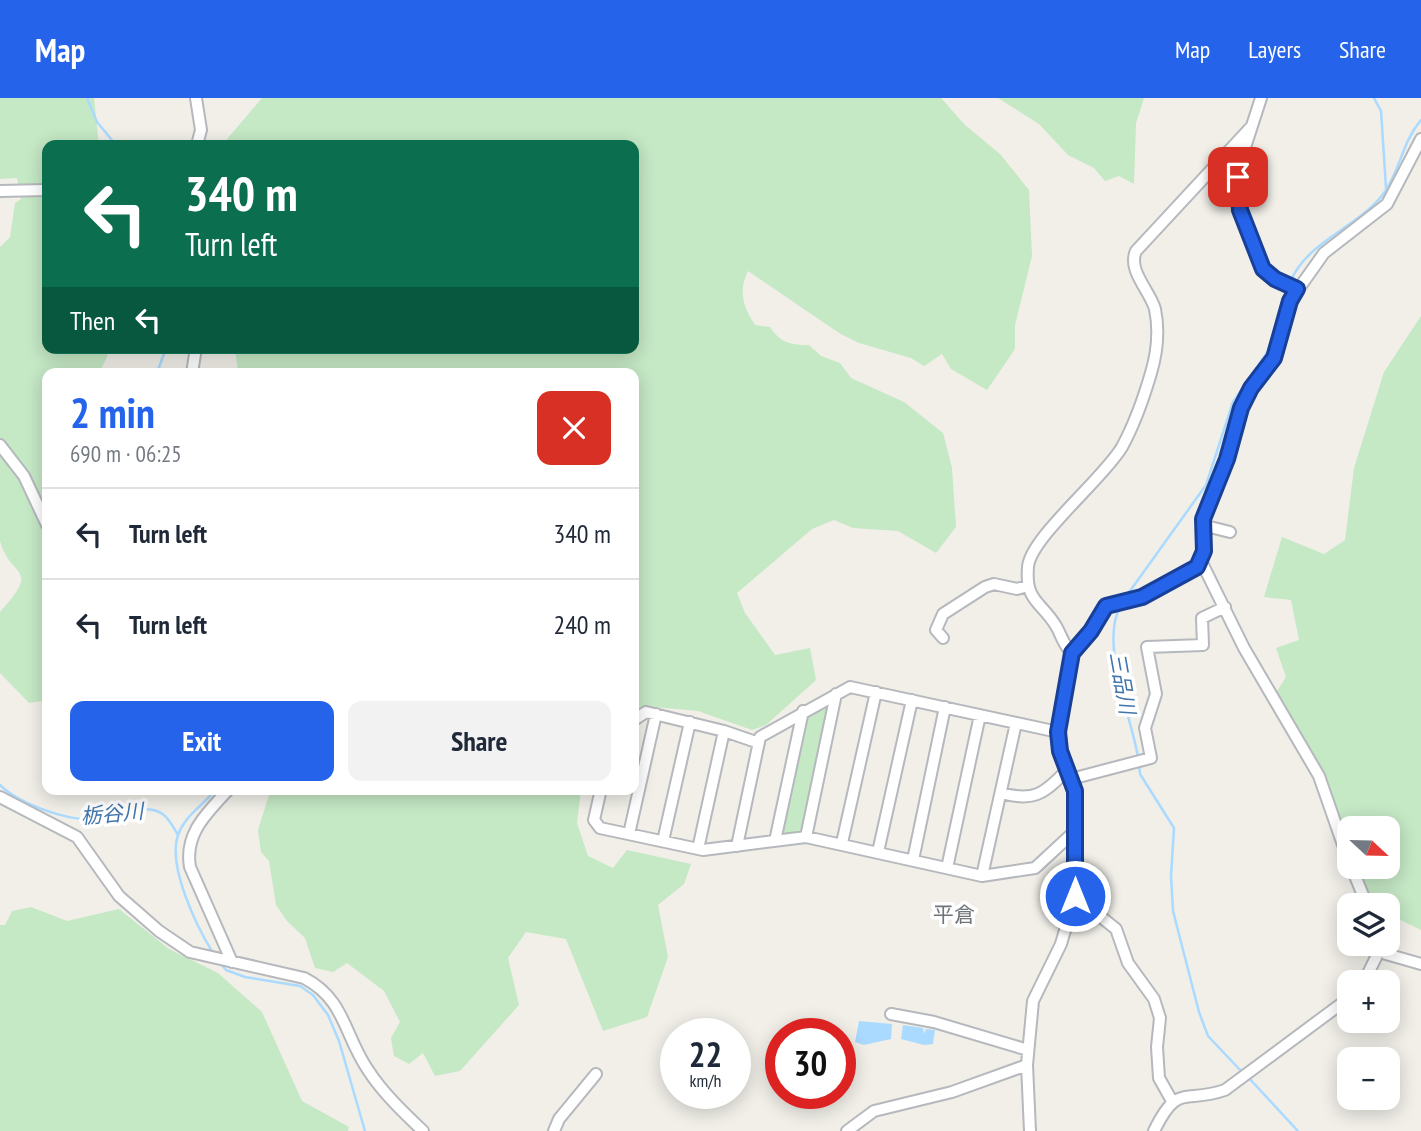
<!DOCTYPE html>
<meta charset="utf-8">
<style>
:root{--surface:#fff;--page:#f2f2f3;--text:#1f2937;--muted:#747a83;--line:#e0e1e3;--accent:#2563eb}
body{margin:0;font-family:"PT Sans Narrow","Noto Sans JP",sans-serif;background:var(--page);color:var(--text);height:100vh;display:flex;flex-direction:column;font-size:26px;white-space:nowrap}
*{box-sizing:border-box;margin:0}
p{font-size:23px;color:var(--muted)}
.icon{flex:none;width:38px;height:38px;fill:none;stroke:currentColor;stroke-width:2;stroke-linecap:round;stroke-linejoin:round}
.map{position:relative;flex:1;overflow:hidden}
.sheet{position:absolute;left:42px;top:270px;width:597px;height:427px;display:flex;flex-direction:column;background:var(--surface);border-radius:14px;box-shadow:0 4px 18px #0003}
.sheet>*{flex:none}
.top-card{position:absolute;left:42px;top:42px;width:597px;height:214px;border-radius:14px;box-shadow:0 4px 18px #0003;background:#0b6e4f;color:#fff;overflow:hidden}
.needle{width:46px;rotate:112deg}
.tools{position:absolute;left:1337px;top:718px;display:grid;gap:14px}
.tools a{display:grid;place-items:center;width:63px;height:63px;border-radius:14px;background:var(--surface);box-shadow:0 4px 18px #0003;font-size:35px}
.speed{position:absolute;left:660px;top:920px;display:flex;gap:14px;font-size:35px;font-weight:700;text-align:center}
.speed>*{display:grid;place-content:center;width:91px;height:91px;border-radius:50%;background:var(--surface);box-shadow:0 4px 18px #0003;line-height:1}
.speed small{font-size:18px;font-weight:400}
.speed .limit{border:10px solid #d22;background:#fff;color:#111}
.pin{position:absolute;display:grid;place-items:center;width:60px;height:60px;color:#fff;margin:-30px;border-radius:14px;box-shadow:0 4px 10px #0006}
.me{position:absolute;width:77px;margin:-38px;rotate:0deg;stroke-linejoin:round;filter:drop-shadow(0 0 5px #0008)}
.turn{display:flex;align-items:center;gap:24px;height:147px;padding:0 28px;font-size:32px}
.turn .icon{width:91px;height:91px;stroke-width:2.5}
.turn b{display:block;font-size:49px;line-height:60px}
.then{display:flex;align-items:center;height:66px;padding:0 28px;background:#0003;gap:14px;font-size:26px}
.round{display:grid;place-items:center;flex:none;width:74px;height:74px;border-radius:14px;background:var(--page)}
.summary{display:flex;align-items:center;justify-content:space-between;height:119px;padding:0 28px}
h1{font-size:42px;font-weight:800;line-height:52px;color:var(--accent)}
.cta{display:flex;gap:14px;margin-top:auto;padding:14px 28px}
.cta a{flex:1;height:80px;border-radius:14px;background:var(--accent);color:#fff;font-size:28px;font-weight:800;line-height:80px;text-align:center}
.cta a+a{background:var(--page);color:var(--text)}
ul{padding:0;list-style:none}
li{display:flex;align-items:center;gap:21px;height:91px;padding:0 28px;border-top:2px solid var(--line)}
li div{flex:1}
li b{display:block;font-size:26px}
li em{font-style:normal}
header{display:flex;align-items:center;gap:42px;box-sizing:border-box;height:98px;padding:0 35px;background:var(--accent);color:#fff}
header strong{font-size:33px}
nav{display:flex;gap:38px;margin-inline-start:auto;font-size:24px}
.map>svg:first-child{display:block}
.green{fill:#c5e8c5}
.water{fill:#aadaff}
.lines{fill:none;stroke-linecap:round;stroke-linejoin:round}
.stream{stroke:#aadaff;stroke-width:2.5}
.minor-casing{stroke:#b5b8bc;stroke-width:14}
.minor{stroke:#fff;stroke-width:10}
.route-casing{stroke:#184099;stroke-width:18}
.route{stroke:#2563eb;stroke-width:12}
.labels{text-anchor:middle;stroke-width:7;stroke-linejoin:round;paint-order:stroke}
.water-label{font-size:21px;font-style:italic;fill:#4174aa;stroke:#fff}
.neighbourhood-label{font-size:21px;fill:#70757a;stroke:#fff}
</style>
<header>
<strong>Map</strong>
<nav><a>Map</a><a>Layers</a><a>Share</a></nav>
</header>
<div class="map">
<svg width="1421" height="1033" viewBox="0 0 1421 1033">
<rect width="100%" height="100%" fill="#f1efe8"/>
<!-- green -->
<path class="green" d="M0,0H94L99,47H47V250H107V259L101,271L105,275H47V602L29,605L0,575V514C42,467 11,482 0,443V149L10,139L15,105L21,101L17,80L0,81Z
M262,0H941L965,27L1000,56L1029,92L1032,158L1015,227V251L987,292L951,271L942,256L924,268L911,260L859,245L839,235L748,173C738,193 743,209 755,227L770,229C780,245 791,247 809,247L821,258L840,265L851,280L904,304L943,335L952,370L956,429L936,455L898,433L853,430L834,422L812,431L737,495L745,515L775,557L810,550L816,582L766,627L752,632L698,613L643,608L634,615V275H238L235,250H634V47H222Z
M998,0H1144L1136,25L1134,86L1119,78L1105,83L1094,70L1068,57L1039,26Z
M1421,218V832L1388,816V807H1374L1357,768H1388V730H1349V749L1323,679L1277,593L1286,579L1276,550L1299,542L1291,502L1264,499L1282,439L1324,456L1345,442L1354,370L1384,274Z
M828,605L831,607L802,735L782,738L780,734L805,618Z
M268,691H581L577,725L588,758L613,770L627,752L691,766L684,786L658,807L668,859L647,919L603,933L566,841L526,834L508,860L519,907L460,973L435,978L423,955L409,966L394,958L391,940L400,924L384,893L347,865L333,874L315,870L305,840L287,823L276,807L269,763L261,754L258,732L269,697Z
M31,809L67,823L119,811L169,851L218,875L262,914L302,1003L349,1029L348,1033H0V827H5L12,813Z"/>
<!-- water -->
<path class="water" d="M859,923L892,926L891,941L864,947L855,944Z
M903,927L923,930L924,936L926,931L935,932L933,946L924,947L901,941Z"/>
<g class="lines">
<!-- stream -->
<path class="stream" d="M87,0L97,24L116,47
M1374,0L1381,13L1386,90
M1290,184C1309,141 1357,131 1384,95C1400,73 1402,44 1421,22
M157,275L166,250
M1125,500L1206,387L1233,304L1268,253L1287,191
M1120,509C1100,546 1131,618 1138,659
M1139,666L1140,676L1174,730L1171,778L1173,813L1199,914L1208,938L1242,974
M0,687C19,706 67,723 94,721C113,721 134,708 153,712C166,714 172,727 178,737
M213,855C197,829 167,768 178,737C185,717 204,707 216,691
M221,866L226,872L245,879L300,888L313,897L328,917L339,943L365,1033
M1247,978L1298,1033"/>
<defs>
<path id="minor" d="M196,0L201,32L197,47
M1261,0L1239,68L1240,112L1263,171L1275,181L1296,191
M0,93L47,92
M192,275L196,250
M0,347L24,378L47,427
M1202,427L1230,434
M1201,463L1244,550L1319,678L1349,764
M943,540L936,532L943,516L985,489L994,486L1017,491L1028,488
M1072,555C1063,547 1062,538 1056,528C1041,503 1025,504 1028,469C1030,440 1104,380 1122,349C1134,327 1144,299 1151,275C1157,255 1159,231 1155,211C1150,193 1127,172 1136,153L1252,28
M634,622L646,614L724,633L759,645
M1071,681L1151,660L1145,630L1156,596L1147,549L1203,547L1202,520L1225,509
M229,691C208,714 184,735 190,769L232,864
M601,691L594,722L600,730L703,752L806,739L982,778L1035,770L1075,733
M1001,695C1034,704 1044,696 1067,672
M0,699L77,739L119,798L159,833L190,854L304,880C345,901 344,937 368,972C382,994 404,1015 423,1033
M629,736L656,616
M806,739L836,596
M663,743L690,624
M775,743L803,613
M842,745L876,594
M737,748L760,639L850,589L1058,634
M698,751L724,633
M878,754L912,602
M913,762L945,609
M1351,768L1367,807
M947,770L980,617
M982,778L1016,625
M1075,798L1116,831L1128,865L1154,901L1160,920L1157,949L1159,980L1172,1003
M1374,845L1386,856L1421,866
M1364,884L1379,853
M891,916L934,924L1028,952
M554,1033L559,1021L596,976
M847,1033L874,1013L952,994L1027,967
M1030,1033L1027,967L1033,903L1061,846L1075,798V693L1060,653L1058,634L1072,555L1091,533L1106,508L1142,499L1197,469L1204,453L1203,421L1227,361L1241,310L1251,290L1274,260L1290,203L1324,155L1387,106L1421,41
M1154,1033C1178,984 1184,1006 1225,992L1349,900"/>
</defs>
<!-- minor casing -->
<use href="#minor" class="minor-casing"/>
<!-- minor -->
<use href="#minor" class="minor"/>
</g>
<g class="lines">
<defs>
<path id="route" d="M1075,798V693L1060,653L1058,634L1072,555L1091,533L1106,508L1142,499L1197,469L1204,453L1203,421L1227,361L1241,310L1251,290L1274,260L1290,203L1297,191L1275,181L1263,171L1240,112L1238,79"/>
</defs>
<!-- route casing -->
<use href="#route" class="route-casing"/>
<!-- route -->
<use href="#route" class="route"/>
</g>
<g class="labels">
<!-- water labels -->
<g class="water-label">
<text transform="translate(1122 585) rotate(80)" y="7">三品川</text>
<text transform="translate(112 716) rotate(-5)" y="7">栃谷川</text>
</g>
<!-- neighbourhood labels -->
<g class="neighbourhood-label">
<text x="954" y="824">平倉</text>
</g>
</g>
</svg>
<div class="tools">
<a><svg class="needle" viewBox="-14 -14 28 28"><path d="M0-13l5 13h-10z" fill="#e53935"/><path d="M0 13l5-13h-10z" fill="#747a83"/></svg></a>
<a><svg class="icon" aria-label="layers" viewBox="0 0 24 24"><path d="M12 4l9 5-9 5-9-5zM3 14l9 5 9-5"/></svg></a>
<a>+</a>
<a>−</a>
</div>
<div class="speed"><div>22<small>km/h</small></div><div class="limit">30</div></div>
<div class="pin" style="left:1238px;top:79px;background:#d93025"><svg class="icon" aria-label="arrive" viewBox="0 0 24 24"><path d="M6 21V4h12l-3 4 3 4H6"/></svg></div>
<svg class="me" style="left:1075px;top:798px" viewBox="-20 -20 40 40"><circle r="17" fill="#2563eb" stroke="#fff" stroke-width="3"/><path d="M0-11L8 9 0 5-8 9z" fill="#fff"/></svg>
<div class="top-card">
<div class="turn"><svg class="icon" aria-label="left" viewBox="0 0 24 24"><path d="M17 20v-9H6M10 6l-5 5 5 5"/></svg><div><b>340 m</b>Turn left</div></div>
<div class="then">Then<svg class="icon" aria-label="left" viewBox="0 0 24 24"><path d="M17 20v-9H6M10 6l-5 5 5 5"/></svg></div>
</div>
<section class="sheet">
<div class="summary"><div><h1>2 min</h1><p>690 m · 06:25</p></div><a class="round" style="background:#d93025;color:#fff"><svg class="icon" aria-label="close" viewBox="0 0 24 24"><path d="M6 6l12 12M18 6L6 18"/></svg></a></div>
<ul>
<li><svg class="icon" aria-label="left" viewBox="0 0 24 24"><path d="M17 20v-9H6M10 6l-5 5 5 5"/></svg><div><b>Turn left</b></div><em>340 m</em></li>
<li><svg class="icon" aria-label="left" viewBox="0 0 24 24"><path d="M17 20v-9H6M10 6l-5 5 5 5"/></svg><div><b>Turn left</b></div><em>240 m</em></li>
</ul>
<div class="cta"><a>Exit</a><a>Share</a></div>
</section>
</div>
